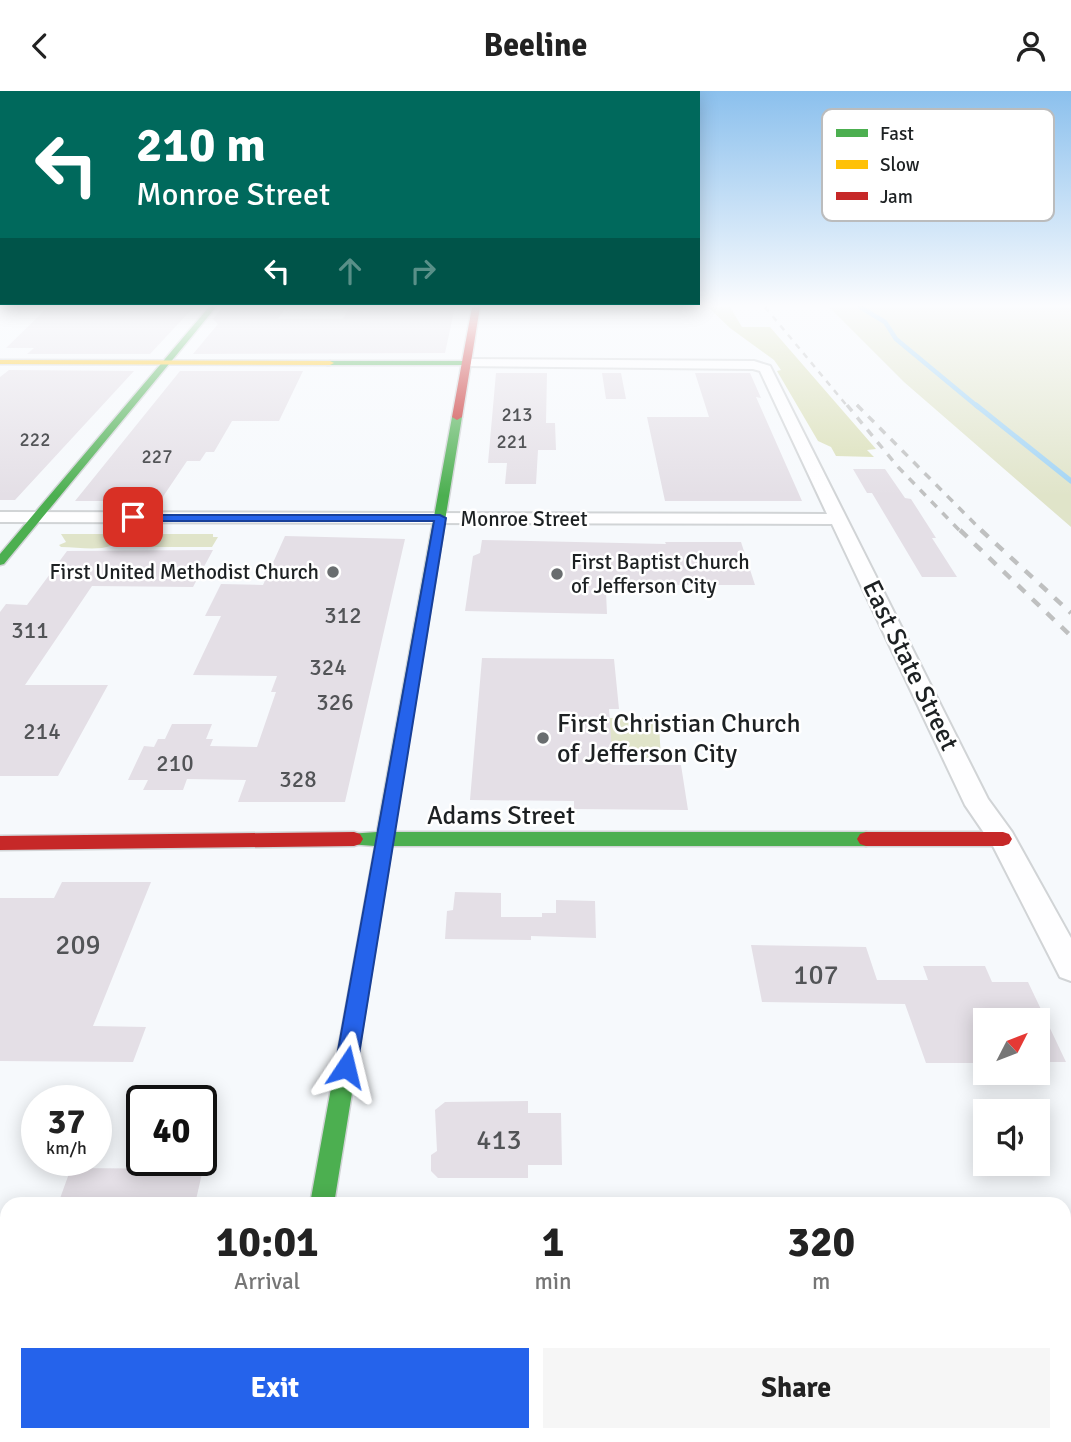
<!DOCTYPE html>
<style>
:root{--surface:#fff;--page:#f6f6f6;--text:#222;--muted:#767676;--accent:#2563eb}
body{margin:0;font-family:Signika,sans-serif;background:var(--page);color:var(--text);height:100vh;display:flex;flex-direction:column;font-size:26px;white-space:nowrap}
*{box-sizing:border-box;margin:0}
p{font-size:23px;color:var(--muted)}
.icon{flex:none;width:38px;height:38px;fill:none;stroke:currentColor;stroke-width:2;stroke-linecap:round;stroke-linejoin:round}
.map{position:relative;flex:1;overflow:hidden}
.panel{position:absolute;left:0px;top:1106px;width:1071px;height:245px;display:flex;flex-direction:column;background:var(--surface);border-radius:21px 21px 0 0;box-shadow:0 4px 18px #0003}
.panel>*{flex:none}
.hud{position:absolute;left:0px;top:0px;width:700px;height:214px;box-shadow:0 4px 18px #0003;background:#00695c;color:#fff;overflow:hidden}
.needle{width:46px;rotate:48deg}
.controls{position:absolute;left:973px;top:917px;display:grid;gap:14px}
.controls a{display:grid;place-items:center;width:77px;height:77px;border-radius:0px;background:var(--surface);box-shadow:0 4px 18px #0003;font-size:35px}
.speed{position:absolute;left:21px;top:994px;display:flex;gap:14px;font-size:35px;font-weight:700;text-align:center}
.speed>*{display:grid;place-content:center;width:91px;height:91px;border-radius:50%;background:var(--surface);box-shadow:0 4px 18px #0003;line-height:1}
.speed small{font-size:18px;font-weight:400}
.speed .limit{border:4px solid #111;border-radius:10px;background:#fff;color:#111}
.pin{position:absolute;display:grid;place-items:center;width:60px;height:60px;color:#fff;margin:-30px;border-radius:14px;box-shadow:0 4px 10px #0006}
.me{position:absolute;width:77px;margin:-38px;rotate:10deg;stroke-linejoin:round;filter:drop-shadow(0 0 5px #0008)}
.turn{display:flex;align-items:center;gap:24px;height:147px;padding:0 21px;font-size:32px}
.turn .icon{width:91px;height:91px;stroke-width:2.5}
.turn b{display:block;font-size:49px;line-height:60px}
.lanes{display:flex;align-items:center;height:66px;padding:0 21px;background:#0003;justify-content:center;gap:35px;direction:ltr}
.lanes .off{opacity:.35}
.eta{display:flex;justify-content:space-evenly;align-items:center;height:119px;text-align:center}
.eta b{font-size:42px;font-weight:700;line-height:49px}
.cta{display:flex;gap:14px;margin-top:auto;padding:14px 21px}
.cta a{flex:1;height:80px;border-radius:0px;background:var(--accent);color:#fff;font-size:28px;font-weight:700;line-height:80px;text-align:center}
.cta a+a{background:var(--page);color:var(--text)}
header{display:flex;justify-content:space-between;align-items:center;height:91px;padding:0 21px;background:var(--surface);font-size:32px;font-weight:700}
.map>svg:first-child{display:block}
.green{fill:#e0e4c9}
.forest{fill:#dadfb7}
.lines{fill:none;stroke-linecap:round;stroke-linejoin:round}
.stream-far1{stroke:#a0d3f4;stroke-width:4.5}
.stream{stroke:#a0d3f4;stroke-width:5}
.building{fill:#e4dfe6}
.street-casing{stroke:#d1d4d6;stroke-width:4}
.fast-casing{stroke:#d1d4d6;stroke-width:3}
.slow-casing{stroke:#d1d4d6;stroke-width:3}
.jam-casing{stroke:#d1d4d6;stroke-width:3}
.street{fill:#fefeff;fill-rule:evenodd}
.fast{fill:#4caf50;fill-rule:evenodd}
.slow{fill:#ffc107;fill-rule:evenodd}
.jam{fill:#c62828;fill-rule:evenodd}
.rail-far2{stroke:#bfc0c0;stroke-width:2.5;stroke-dasharray:6 6;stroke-linecap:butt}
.rail-far1{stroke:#bfc0c0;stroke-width:3.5;stroke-dasharray:8 8;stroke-linecap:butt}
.rail{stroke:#bfc0c0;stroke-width:4.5;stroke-dasharray:10 10;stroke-linecap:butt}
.route{fill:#2563eb;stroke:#184099;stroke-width:2}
.poi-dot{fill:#696d6f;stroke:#fff;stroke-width:2.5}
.labels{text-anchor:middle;stroke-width:5;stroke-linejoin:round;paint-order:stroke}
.far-number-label{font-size:19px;fill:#525457}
.far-street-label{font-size:21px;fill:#1d2123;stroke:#fff}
.far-poi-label{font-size:21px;fill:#1d2123;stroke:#fff;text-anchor:start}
.number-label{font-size:23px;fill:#525457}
.street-label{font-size:26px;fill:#1d2123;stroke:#fff}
.poi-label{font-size:26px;fill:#1d2123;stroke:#fff;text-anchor:start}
.near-number-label{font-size:28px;fill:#525457}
.key{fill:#fff;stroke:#bbbcbd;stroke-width:2}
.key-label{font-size:19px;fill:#1d2123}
</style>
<header><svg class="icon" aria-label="back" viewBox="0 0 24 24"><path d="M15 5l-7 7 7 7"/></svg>Beeline<svg class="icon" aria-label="person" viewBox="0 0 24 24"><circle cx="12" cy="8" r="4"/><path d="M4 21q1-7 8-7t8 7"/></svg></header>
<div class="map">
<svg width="1071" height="1351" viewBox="0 0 1071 1351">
<rect width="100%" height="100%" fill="#f6f9fc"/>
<!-- green -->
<path class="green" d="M829,216H1071V436L904,291Z
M61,443H126C112,464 84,456 61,456L59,454L66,451Z
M135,443H213V446H218L212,456H135L129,453Z
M609,627H647L659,635L661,667H612Z"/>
<!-- forest -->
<path class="forest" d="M708,216H730L742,236H770L876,358L867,359L874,366L836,365L831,356L818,350L777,280L781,279L774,269L730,237Z"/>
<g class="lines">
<!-- stream-far1 -->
<path class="stream-far1" d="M860,216L885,231L896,248L978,316"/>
<!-- stream -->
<path class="stream" d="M976,314L1071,390"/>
</g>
<!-- building -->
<path class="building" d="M48,216H194L150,263H27L34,257H6Z
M223,216H286L278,228H343L349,216H455L445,262L193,263L218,233L213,228Z
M9,279L134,280L15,409H0V286Z
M180,280H303L279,330H232L214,361H206L200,370H187L160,410H75Z
M496,282H547L546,332H555L556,359H538L536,393H505L507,372H488Z
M602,282H621L626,308H606Z
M695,282H750L761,307L756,306L802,410H665L647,326H709Z
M853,378H885L905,407L911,408L936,447H932L957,486H922L872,402H867Z
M285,445L405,448L345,711H238L246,689L187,688L183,699H143L148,689H128L144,655L154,656L158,648H165L172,633H212L206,648H213L210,655L257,656L276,601H271L277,585L193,584L221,525H205L221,493L263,494Z
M482,449L666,453L665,451H741L755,494H644L645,502L606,501L607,523L465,520L473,465L480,462Z
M213,459L193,496L92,495L25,594H108L58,685H0V521L6,513L27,514L67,460Z
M482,567L614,568L619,618H609L613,674H681L688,719L574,718V710L470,709Z
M62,791H151L93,935L146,936L133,971L0,970V807H54Z
M455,801L501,802V826H542V822H556V809L595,810L596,847L531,845V849L445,848L447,820L453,819Z
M751,854L866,856L877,889H928L923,875H985L992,891H1028L1066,971H1038V929H985V972H926L905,913L762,911Z
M528,1010V1022H561L562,1074H528V1087H438L431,1080V1064L437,1060L435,1019L445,1011Z
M71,1077L203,1078L195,1113H58Z"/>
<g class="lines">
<defs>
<path id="street" d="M467,268L754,270L770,275L988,708L1012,741L1071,847V890L1060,886L993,755L965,714L832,433L0,431V421L827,423L760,280L753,278L462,275L461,272Z"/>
<path id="fast" d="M209,216H216L4,473L0,474V463Z
M330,270H467L471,272L467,274H327L326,272Z
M457,323L462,326L394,741H866L872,743L875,748L872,753L866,755H392L334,1113H310L375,755L348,753L345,748L348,743L377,741L452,326Z
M269,1344H297L296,1351H268Z"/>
<path id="slow" d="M0,269L330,270L334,272L330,274L0,273Z"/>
<path id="jam" d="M472,216H480L462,326L457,329L452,326Z
M354,741L360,743L363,748L360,753L354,755L0,759V745Z
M866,741H1003L1009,743L1012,748L1009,753L1003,755H866L860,753L857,748L860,743Z"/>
</defs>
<!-- street casing -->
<use href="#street" class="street-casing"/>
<!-- fast casing -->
<use href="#fast" class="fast-casing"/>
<!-- slow casing -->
<use href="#slow" class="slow-casing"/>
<!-- jam casing -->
<use href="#jam" class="jam-casing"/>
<!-- street -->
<use href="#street" class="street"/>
<!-- fast -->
<use href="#fast" class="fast"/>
<!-- slow -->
<use href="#slow" class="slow"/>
<!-- jam -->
<use href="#jam" class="jam"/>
<!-- rail-far2 -->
<path class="rail-far2" d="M765,216L848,316
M857,314L859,316"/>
<!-- rail-far1 -->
<path class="rail-far1" d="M847,314L898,376L961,441
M857,314L983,441"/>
<!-- rail -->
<path class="rail" d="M960,439L1071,545
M981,439L1071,522"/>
</g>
<!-- sky -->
<linearGradient id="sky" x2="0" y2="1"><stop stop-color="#8bc0ed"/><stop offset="0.53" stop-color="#fbfcfe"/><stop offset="1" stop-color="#fbfcfe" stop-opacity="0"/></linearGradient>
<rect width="1071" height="405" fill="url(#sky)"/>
<!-- route -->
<path class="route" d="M129,424H440L446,427L357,976L354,984L346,987L338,984L335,976L434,430H133L129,429Z"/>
<!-- markers -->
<g class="poi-dot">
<circle cx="333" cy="481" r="7"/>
<circle cx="557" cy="483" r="7"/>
<circle cx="543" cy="647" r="7"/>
</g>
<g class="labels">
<!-- far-number labels -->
<g class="far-number-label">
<text x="517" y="330">213</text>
<text x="35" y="355">222</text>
<text x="512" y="357">221</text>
<text x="157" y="372">227</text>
</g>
<!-- far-street labels -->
<g class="far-street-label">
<text x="524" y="435">Monroe Street</text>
</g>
<!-- far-poi labels -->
<g class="far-poi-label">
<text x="571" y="478">First Baptist Church<tspan x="571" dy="24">of Jefferson City</tspan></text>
<text x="319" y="488" text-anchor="end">First United Methodist Church</text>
</g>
<!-- number labels -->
<g class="number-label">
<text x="343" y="532">312</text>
<text x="30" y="547">311</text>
<text x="328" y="584">324</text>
<text x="335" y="619">326</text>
<text x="42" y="648">214</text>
<text x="175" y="680">210</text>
<text x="298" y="696">328</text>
</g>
<!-- street labels -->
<g class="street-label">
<text transform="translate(911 574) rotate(64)" y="9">East State Street</text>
<text x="501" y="733">Adams Street</text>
</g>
<!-- poi labels -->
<g class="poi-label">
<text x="557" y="641">First Christian Church<tspan x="557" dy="30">of Jefferson City</tspan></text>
</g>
<!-- near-number labels -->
<g class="near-number-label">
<text x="78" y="863">209</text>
<text x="816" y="893">107</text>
<text x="499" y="1058">413</text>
</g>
</g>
<!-- legend -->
<rect x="822" y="18" width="232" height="112" rx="10" class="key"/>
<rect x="836" y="38" width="32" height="8" fill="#4caf50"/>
<rect x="836" y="69" width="32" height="9" fill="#ffc107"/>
<rect x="836" y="101" width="32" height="8" fill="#c62828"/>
<g class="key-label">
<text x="880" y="49">Fast</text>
<text x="880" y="80">Slow</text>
<text x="880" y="112">Jam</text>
</g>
</svg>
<div class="controls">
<a><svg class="needle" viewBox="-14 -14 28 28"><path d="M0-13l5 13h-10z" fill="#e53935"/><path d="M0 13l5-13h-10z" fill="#767676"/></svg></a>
<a><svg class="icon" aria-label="sound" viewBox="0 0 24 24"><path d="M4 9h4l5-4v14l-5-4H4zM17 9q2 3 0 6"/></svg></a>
</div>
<div class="speed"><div>37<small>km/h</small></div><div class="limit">40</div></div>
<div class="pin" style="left:133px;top:426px;background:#d93025"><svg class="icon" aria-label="arrive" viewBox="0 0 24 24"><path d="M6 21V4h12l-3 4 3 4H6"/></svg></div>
<svg class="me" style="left:346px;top:976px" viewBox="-20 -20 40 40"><path d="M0-17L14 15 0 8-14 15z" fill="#2563eb" stroke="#fff" stroke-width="4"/></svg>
<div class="hud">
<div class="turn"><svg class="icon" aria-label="left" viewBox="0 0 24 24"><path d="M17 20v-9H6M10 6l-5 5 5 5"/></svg><div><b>210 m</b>Monroe Street</div></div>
<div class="lanes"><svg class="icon" aria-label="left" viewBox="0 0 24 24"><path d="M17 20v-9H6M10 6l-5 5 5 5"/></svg><svg class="icon off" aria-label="ahead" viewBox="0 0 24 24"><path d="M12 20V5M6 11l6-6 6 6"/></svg><svg class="icon off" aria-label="right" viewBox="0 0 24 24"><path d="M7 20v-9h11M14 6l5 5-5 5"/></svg></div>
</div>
<section class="panel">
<div class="eta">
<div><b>10:01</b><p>Arrival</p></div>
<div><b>1</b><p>min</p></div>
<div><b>320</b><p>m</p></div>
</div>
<div class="cta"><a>Exit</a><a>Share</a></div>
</section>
</div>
